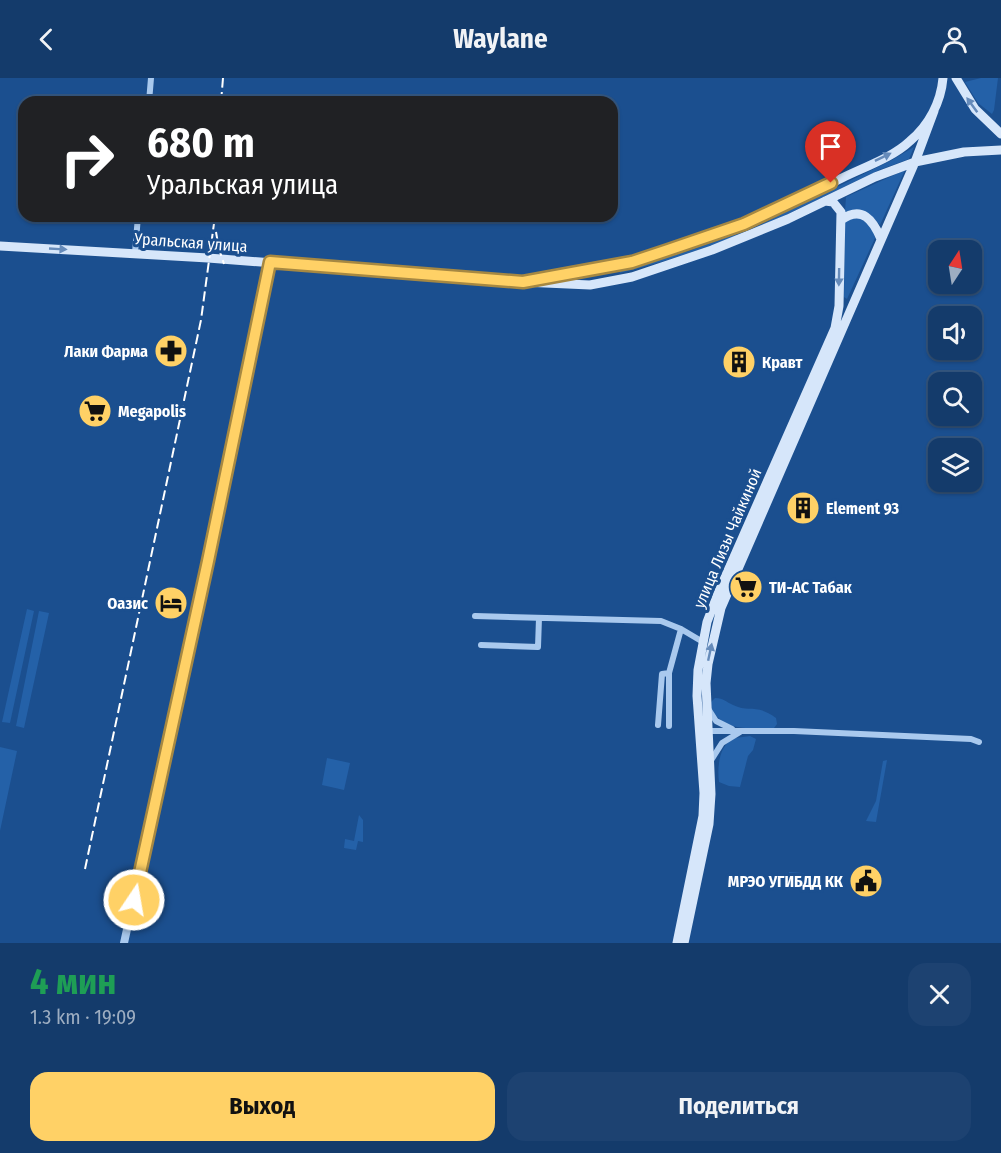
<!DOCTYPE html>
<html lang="ru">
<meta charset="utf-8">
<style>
:root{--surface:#143b6b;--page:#1d4271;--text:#f1f3f6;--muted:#9dadc1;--line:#33557e;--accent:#ffd166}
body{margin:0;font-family:"Fira Sans Condensed",sans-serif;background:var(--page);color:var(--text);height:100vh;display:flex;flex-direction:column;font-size:22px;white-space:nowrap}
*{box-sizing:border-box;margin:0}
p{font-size:20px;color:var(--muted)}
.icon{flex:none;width:33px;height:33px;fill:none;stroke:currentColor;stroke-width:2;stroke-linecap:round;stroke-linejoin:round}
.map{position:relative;height:865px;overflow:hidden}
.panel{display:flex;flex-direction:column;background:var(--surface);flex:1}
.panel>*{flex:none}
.banner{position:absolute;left:18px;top:18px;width:600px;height:126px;border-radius:18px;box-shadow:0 2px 4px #0004,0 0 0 2px var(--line);background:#202124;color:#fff;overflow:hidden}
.needle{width:39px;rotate:12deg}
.buttons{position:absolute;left:928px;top:162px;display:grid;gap:12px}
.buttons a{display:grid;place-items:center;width:54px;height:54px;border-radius:12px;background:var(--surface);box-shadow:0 2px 4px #0004,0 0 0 2px var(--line);font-size:30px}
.pin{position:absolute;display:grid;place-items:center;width:51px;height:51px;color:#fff;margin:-62px -26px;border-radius:50% 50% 50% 0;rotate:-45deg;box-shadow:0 0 6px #0007}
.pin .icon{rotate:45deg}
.me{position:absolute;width:66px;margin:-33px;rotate:12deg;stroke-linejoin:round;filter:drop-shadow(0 0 4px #0008)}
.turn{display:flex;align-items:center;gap:21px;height:126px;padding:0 30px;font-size:27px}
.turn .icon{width:78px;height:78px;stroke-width:2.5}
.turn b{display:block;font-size:42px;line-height:51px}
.round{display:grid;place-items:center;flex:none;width:63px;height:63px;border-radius:18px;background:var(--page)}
.overview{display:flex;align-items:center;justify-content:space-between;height:102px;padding:0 30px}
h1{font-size:36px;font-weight:700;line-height:45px;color:#1e9e55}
.primary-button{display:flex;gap:12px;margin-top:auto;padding:12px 30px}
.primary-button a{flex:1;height:69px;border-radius:18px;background:var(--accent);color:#111;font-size:24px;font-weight:700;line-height:69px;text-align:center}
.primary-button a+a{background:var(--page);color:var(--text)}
header{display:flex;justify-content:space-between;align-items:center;height:78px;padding:0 30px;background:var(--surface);font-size:27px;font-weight:700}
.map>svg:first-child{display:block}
.green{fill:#2461a8}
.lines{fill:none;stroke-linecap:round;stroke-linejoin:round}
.minor{stroke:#a9c9ee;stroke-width:6}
.tertiary{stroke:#a9c9ee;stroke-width:8}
.secondary{stroke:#d6e6fa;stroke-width:9}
.rail{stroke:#fff;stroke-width:2;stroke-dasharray:10 4.5;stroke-linecap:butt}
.oneway{fill:#668bba}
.route-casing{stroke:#a68842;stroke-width:15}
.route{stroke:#ffd166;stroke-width:10}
.labels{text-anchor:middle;stroke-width:6;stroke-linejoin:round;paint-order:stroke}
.street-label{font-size:16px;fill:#fff;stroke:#1b4f8f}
.poi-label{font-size:16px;font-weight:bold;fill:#fff;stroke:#1b4f8f;text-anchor:start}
</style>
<header><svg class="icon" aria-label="back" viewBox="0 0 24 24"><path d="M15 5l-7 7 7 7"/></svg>Waylane<svg class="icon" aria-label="person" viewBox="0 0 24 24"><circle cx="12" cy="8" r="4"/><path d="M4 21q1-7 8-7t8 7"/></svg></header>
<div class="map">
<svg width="1001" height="865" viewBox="0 0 1001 865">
<rect width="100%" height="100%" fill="#1b4f8f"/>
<!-- green -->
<path class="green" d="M981,0H998L994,32L992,36L978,25L965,4Z
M914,69L909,81L879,92L755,152L754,150L892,82Z
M905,92L880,147C870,135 861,129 845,134L846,119Z
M852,139C864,140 873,147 875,160L847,221L844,219L845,143Z
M734,157H739C700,172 661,185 620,195L619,193L689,173Z
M27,531L34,533L10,645L2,644Z
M39,533L49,535L24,650L16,648Z
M715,620C724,620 726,624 733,627C749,635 756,625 776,640L777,646L774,650C746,649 723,656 709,626Z
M750,658L756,661L753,672L748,678L740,709L729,708L719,704C717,689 719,666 735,660C740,659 746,659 750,658Z
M0,669L17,673L0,753Z
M327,680L350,685L344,712L322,707Z
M887,682L876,744L866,743L876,723L883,683Z
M359,737L363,742V764L358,763L356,772L344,770L345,761L354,763Z
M789,794L829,797L828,802L825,804L788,801Z"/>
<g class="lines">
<!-- minor -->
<path class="minor" d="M149,24L151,0
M135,175L138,138
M475,538L661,543L681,551L703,564
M481,567L538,569L539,540
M709,632L716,643L732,651
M658,647L662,596L669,595L681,551
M669,648V595
M707,653H794L971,661L979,664
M710,684L722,665L740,654"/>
<!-- tertiary -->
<path class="tertiary" d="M124,865L208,483L270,184"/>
<!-- secondary -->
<path class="secondary" d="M956,0L975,31L1001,56
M841,142C862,127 873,142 881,161
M0,168L208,180L523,204L590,207L632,199L712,172L788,141L875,99L915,84L964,74L1001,72
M540,201C570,196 601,192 630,184C704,166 774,133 842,100C864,89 892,80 910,63C929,47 941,24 943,0
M677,865L703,738L704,715L697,618L698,592L707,544L719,513L835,250L839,228L841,134L833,124L825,123
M684,865L709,746L711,716L706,605L708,586L721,530L915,84L934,33"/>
<!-- rail -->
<path class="rail" d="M221,24L223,0
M216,154L219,171L224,186
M85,791L201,242L215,138"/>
</g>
<!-- one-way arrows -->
<defs><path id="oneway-solid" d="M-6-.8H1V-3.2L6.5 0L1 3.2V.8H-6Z" transform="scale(1.5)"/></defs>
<g class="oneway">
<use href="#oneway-solid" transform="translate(972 27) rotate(-126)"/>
<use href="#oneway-solid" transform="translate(883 79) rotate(-26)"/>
<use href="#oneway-solid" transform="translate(58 171) rotate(3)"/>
<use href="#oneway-solid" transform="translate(839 199) rotate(91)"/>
<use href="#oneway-solid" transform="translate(710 574) rotate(-78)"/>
</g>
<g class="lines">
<defs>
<path id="route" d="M134,822L208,483L270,184L523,204L632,184L668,172L744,146L831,105"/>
</defs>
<!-- route casing -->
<use href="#route" class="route-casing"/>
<!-- route -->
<use href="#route" class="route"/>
</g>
<!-- icons -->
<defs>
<symbol id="pharmacy-disc" viewBox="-11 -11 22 22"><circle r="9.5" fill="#ffd166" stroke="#1b4f8f"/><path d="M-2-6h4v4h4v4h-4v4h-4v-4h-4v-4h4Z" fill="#111"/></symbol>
<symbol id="building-disc" viewBox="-11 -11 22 22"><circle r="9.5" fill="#ffd166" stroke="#1b4f8f"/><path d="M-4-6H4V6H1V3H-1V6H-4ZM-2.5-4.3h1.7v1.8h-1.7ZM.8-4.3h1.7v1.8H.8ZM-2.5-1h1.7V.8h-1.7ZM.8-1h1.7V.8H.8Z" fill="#111"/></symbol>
<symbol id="supermarket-disc" viewBox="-11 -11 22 22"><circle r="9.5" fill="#ffd166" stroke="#1b4f8f"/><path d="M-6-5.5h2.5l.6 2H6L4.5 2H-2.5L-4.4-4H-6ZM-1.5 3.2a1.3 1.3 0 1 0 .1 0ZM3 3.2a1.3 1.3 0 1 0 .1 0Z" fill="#111"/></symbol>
<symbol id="hotel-disc" viewBox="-11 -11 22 22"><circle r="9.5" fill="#ffd166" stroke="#1b4f8f"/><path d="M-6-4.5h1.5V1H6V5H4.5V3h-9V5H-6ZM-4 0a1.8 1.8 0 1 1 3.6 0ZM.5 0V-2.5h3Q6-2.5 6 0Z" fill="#111"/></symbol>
<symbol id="civic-disc" viewBox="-11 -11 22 22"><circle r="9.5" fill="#ffd166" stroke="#1b4f8f"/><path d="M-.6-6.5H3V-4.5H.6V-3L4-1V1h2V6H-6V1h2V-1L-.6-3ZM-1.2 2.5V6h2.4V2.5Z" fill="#111"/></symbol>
</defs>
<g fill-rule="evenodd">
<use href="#pharmacy-disc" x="152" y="254" width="38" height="38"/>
<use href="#building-disc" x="720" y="265" width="38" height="38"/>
<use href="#supermarket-disc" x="76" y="314" width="38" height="38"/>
<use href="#building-disc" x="784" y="411" width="38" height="38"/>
<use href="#supermarket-disc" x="727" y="490" width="38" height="38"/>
<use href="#hotel-disc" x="152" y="506" width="38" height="38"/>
<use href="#civic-disc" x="847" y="784" width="38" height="38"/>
</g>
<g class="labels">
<!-- street labels -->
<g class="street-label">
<text transform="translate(191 164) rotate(4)" y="6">Уральская улица</text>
<text transform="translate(727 460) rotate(-67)" y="6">улица Лизы Чайкиной</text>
</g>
<!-- poi labels -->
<g class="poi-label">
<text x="148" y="279" text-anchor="end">Лаки Фарма</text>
<text x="762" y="290">Кравт</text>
<text x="118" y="339">Megapolis</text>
<text x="826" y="436">Element 93</text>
<text x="769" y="515">ТИ-АС Табак</text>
<text x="148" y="531" text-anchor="end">Оазис</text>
<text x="843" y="809" text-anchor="end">МРЭО УГИБДД КК</text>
</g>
</g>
</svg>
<div class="buttons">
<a><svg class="needle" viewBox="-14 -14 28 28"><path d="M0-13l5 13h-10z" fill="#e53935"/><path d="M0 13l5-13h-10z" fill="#9dadc1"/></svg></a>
<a><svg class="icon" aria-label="sound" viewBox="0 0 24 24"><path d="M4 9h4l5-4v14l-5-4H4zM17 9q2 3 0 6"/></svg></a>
<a><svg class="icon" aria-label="search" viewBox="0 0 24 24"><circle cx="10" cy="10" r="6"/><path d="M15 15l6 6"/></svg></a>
<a><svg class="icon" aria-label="layers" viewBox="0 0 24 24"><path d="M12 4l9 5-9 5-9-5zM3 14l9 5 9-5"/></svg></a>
</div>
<div class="pin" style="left:831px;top:105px;background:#d93025"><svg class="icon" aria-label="arrive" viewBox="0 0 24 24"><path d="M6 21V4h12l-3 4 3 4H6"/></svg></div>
<svg class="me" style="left:134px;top:822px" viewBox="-20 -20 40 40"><circle r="17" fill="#ffd166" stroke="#fff" stroke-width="3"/><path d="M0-11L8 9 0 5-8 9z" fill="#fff"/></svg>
<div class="banner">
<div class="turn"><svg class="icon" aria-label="right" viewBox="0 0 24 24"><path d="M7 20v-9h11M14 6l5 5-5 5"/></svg><div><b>680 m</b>Уральская улица</div></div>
</div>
</div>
<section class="panel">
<div class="overview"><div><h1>4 мин</h1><p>1.3 km · 19:09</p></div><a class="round"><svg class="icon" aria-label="close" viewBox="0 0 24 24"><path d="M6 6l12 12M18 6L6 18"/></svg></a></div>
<div class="primary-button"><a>Выход</a><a>Поделиться</a></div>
</section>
